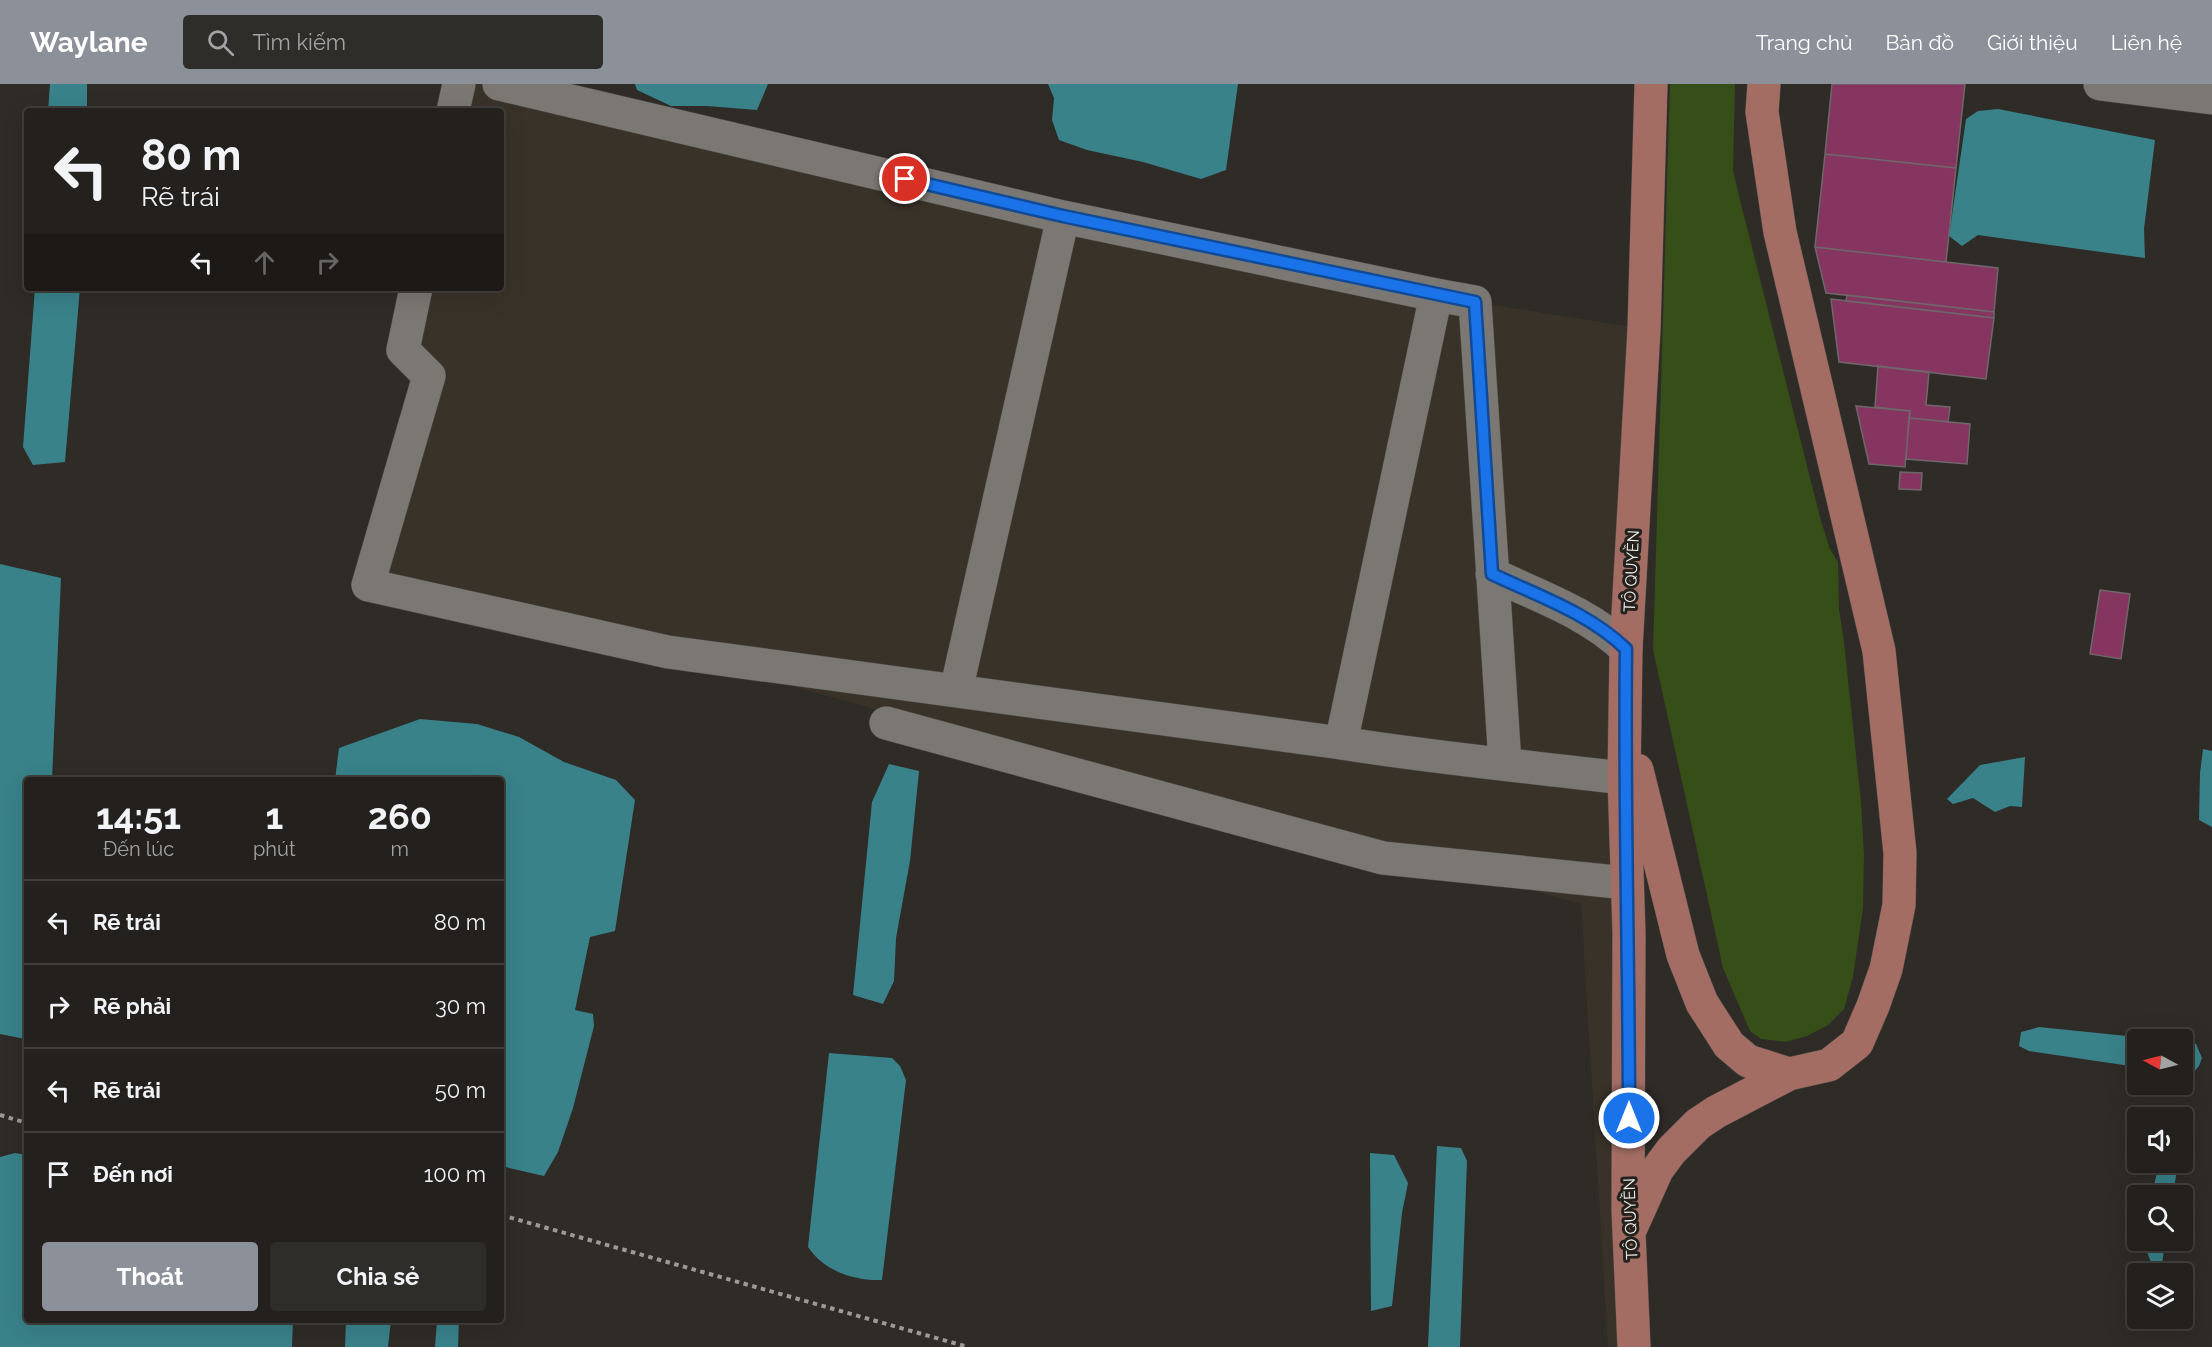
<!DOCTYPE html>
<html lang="vi">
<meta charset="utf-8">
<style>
:root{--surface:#23201d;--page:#2f2d2a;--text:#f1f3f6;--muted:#a3a3a4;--line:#403e3b;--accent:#8c9099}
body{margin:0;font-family:Raleway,sans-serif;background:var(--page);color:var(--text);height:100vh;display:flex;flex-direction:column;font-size:22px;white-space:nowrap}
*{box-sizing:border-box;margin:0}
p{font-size:20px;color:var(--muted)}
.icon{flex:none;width:33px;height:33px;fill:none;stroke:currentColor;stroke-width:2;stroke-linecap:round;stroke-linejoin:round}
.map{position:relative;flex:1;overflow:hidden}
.side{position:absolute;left:24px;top:693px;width:480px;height:546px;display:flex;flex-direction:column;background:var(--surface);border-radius:6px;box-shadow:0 6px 24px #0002,0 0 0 2px var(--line)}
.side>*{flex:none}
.top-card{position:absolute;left:24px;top:24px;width:480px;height:183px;border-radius:6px;box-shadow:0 6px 24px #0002,0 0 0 2px var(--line);background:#23201d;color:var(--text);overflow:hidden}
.needle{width:39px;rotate:277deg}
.fabs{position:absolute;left:2127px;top:945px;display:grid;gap:12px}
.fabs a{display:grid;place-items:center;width:66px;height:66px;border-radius:6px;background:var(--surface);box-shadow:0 6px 24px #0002,0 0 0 2px var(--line);font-size:30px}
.pin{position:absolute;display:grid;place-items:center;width:51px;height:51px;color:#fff;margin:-26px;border:3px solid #fff;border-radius:50%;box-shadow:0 2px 6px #0007}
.me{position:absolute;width:66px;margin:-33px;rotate:0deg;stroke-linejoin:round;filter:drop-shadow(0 0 4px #0008)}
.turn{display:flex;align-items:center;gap:21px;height:126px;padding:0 18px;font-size:27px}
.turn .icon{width:78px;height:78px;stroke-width:2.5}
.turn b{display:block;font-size:42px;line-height:51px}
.lanes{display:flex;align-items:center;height:57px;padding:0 18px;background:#0003;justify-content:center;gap:30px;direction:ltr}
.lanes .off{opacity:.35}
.eta{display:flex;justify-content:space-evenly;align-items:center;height:102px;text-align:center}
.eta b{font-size:36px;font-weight:700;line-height:42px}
.button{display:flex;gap:12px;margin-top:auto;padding:12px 18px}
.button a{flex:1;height:69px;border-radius:6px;background:var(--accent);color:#fff;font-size:24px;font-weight:700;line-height:69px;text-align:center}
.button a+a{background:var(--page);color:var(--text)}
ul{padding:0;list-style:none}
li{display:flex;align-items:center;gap:18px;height:84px;padding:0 18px;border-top:2px solid var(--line)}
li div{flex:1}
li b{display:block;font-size:22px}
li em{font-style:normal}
header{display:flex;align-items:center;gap:36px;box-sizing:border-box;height:84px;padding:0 30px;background:var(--accent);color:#fff}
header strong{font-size:28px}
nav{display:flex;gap:33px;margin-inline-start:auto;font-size:21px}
.search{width:420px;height:54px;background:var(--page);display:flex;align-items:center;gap:15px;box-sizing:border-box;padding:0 21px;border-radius:6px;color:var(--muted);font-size:22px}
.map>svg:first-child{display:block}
.built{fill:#393229}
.green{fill:#364e17}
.water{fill:#39828a}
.building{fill:#863560;stroke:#6e686b;stroke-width:1.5}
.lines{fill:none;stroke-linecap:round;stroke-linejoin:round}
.minor-casing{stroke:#4c4a46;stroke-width:34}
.major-casing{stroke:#4c4a46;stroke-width:34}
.path{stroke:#9c9996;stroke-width:4;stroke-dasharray:4.5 4.5;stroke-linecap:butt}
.minor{stroke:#7b7773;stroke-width:33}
.major{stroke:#a36d64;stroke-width:33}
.route-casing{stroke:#114b97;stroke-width:15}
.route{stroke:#1a73e8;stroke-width:10}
.labels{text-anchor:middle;stroke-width:6;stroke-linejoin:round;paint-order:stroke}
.street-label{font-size:16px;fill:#f5f3f0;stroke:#25221e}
</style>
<header>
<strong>Waylane</strong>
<div class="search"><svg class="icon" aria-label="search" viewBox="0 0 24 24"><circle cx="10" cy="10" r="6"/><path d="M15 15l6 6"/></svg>Tìm kiếm</div>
<nav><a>Trang chủ</a><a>Bản đồ</a><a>Giới thiệu</a><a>Liên hệ</a></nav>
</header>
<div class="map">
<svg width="2212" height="1263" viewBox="0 0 2212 1263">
<rect width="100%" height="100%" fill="#2f2b27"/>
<!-- built -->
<path class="built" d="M459,0H499L1475,218L1644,245L1634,1263H1608L1581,820L668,568L368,501L429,292L403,266L416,204H501V27H453Z"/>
<!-- green -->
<path class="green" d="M1670,0H1735L1733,86L1738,108L1821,437L1830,465L1838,478L1839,525L1844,558L1861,718L1864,771L1863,824L1853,893L1844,925L1828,941L1807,952L1785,958L1771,956L1761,955L1750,947L1723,884L1653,566Z"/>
<!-- water -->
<path class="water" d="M50,0H87V27H48Z
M635,0H768L757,26L707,22H671L637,6Z
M1048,0H1238L1226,86L1201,95L1143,78L1087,66L1059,56L1052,36L1054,14Z
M1998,25L2155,56L2144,145L2145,174L1978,151L1962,162L1949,152L1966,35L1978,27Z
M35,204H80L65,378L33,381L23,363Z
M0,480L61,494L52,696H27V954L25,955L0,950Z
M420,635L477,640L519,653L564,678L616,696L635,716L615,847L590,853L575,926L593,930L594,942L573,1024L558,1068L544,1092L501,1082V696H335L339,664Z
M2203,665L2212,667V743L2199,736L2200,689Z
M2025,673L2022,723L2010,722L1995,728L1973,714L1953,720L1947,715L1980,681Z
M889,680L919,687L910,777L896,854L894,897L883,920L853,911L872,718Z
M2039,943L2156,955L2138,956L2137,983L2029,967L2019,962L2021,948Z
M2183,958L2196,960L2202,974L2199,982L2191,991L2183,989Z
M829,969L892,974L900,982L906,996L882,1196C854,1197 824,1187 808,1163Z
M1437,1062L1461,1064L1467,1077L1460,1263H1428Z
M15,1069L27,1071V1236H293L292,1263H0V1073Z
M1370,1069L1394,1071L1408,1099L1402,1129L1392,1222L1371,1227Z
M2159,1079H2178L2173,1111H2152Z
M2146,1157H2165L2161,1189H2157C2152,1180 2145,1168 2146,1157Z
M346,1236H391L388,1263H345Z
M437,1236H459L458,1263H435Z"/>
<!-- building -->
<path class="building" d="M1832,0H1965L1956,84L1825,70Z
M1825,70L1956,84L1946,178L1815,163Z
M1815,163L1998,184L1994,228L1826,209Z
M1847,211L1994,228V234L1846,217Z
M1831,215L1994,234L1986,295L1839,278Z
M1878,282L1929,288L1926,321L1950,323L1948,338L1909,334L1910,327L1875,323Z
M1856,322L1910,327L1905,383L1869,380Z
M1909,334L1970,340L1967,380L1906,375Z
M1900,388L1922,389L1921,406L1899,405Z
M2100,506L2130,510L2121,575L2090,570Z"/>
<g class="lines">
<defs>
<path id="minor" d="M499,0L1063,133
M2100,0L2212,14
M453,27L459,0
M416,204L403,266L429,292L368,501L668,568L1341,659C1435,674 1530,683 1624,694
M1436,211L1475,218L1505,679
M1492,490C1538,512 1589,529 1626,565
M956,607L1063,133L1436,211L1341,659
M886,639L1383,774L1626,799"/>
<path id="major" d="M1637,686L1683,871L1702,919L1729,961L1748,977L1789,990
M1630,1146L1657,1086L1671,1067L1698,1040L1716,1028L1789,990L1829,981L1857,959L1873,922L1886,885L1899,821L1900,769L1879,567L1780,148L1762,28L1764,0
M1634,1263L1628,1126L1629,849L1624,694L1626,565L1644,245L1651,0"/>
</defs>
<!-- minor casing -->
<use href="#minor" class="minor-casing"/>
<!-- major casing -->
<use href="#major" class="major-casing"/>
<!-- path -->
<path class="path" d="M0,1031L27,1039
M501,1131L968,1263"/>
<!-- minor -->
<use href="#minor" class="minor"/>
<!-- major -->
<use href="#major" class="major"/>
</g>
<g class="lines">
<defs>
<path id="route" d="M905,95L1063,132L1475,218L1492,490C1538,512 1589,529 1626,565C1624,721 1629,877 1629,1034"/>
</defs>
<!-- route casing -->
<use href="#route" class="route-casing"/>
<!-- route -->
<use href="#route" class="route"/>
</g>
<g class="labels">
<!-- street labels -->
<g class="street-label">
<text transform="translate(1631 487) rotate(-87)" y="6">TÔ QUYỀN</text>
<text transform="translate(1630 1135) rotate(-92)" y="6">TÔ QUYỀN</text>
</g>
</g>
</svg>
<div class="fabs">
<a><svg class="needle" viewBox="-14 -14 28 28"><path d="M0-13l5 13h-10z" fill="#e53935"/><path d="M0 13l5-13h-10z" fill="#a3a3a4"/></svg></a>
<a><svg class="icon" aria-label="sound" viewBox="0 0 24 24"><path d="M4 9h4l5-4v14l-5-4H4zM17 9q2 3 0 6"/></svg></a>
<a><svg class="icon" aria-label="search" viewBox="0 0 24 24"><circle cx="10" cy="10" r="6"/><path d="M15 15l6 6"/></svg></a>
<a><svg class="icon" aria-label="layers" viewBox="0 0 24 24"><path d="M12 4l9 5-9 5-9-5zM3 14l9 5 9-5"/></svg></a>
</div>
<div class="pin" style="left:905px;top:95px;background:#d93025"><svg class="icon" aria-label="arrive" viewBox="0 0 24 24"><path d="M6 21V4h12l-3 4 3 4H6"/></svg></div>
<svg class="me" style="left:1629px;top:1034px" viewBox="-20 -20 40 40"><circle r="17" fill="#1a73e8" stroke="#fff" stroke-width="3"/><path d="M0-11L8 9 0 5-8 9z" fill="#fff"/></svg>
<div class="top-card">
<div class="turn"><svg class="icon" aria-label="left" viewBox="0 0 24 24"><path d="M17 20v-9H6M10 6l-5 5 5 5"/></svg><div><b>80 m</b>Rẽ trái</div></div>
<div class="lanes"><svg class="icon" aria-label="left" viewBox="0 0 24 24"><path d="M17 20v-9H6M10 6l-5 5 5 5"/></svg><svg class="icon off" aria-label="ahead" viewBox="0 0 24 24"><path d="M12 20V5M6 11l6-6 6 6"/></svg><svg class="icon off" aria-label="right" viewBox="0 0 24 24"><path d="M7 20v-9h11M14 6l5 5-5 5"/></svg></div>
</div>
<section class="side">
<div class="eta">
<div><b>14:51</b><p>Đến lúc</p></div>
<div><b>1</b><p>phút</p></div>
<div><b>260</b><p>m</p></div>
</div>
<ul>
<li><svg class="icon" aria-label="left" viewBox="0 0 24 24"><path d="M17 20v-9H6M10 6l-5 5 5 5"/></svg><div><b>Rẽ trái</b></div><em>80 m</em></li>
<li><svg class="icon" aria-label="right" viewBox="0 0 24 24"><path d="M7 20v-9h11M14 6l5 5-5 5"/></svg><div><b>Rẽ phải</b></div><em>30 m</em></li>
<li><svg class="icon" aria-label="left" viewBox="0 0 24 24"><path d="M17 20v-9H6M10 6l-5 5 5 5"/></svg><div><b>Rẽ trái</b></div><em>50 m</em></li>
<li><svg class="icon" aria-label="arrive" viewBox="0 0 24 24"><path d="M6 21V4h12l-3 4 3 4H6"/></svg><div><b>Đến nơi</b></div><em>100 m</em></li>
</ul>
<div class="button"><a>Thoát</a><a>Chia sẻ</a></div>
</section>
</div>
